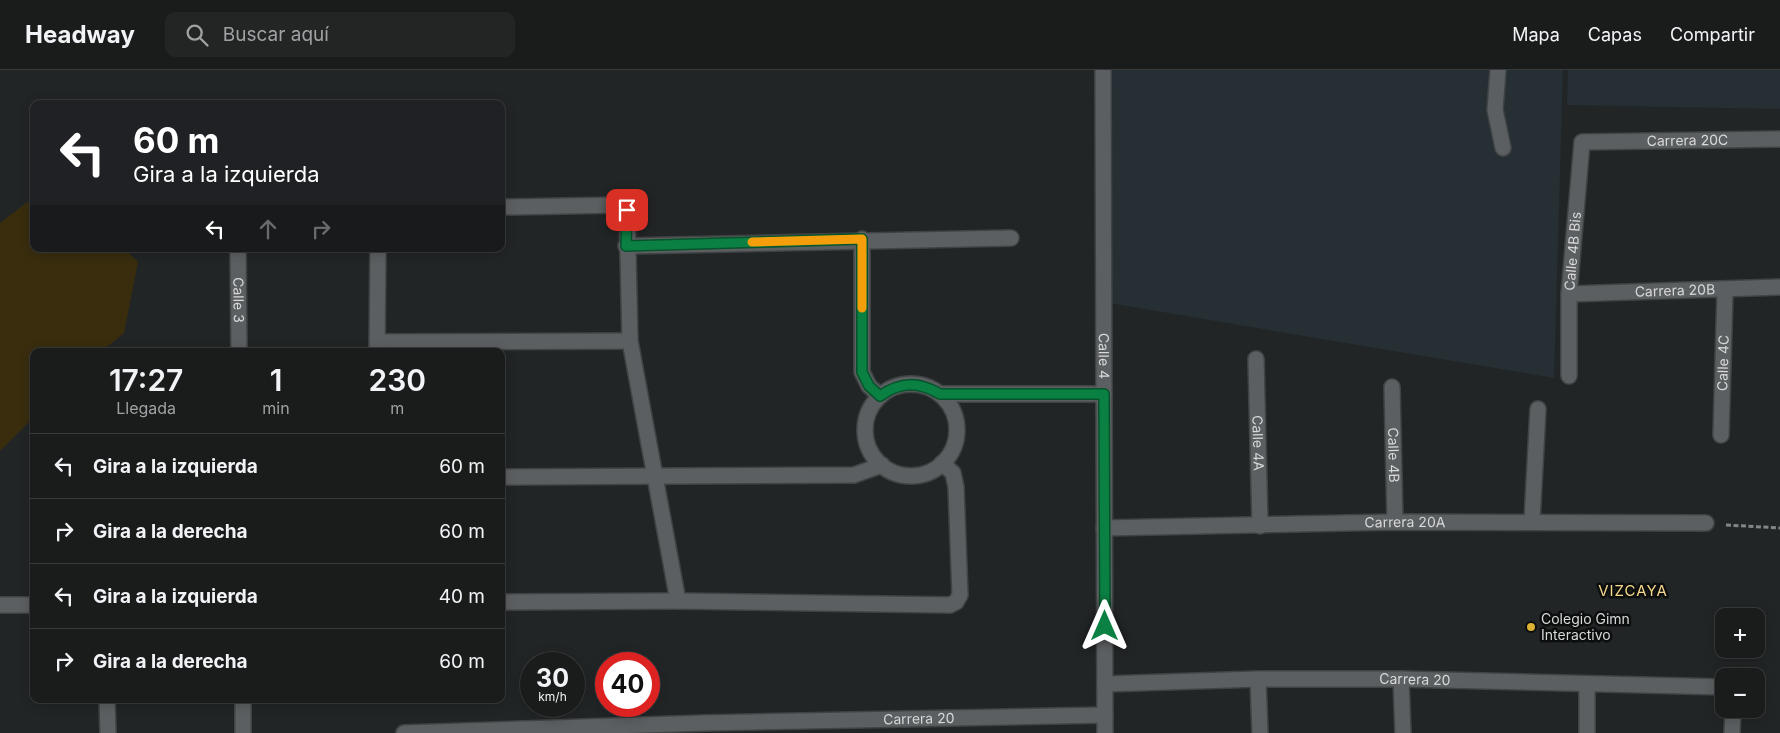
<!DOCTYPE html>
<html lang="es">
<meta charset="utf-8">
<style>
:root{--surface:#1a1c1c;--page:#232525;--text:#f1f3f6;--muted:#9fa1a3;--line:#383a3b}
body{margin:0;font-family:Inter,sans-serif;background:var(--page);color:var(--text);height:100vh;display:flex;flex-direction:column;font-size:19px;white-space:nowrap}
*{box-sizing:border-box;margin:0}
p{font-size:16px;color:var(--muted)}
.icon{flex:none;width:28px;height:28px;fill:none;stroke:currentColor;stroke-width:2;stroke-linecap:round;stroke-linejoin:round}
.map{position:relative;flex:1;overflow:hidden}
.sheet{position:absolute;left:30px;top:278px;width:475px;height:355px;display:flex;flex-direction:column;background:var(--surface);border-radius:10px;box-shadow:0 2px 12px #0003,0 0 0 1px var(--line)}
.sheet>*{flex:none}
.hud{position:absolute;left:30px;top:30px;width:475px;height:152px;border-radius:10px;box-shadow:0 2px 12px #0003,0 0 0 1px var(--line);background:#202124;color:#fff;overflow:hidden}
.tools{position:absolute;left:1715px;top:538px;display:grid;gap:10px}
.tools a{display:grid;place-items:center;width:50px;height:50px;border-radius:10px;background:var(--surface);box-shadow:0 2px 12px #0003,0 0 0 1px var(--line);font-size:25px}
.speed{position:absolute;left:520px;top:582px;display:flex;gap:10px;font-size:25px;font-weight:700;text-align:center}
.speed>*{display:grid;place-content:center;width:65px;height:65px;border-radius:50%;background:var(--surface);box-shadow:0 2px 12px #0003,0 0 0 1px var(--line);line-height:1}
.speed small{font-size:12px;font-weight:400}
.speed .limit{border:8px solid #d22;background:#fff;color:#111}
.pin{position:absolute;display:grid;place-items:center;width:42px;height:42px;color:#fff;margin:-21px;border-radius:10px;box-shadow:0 2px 8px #0006}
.me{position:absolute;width:55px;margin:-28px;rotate:0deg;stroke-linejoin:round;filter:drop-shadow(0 0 4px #0008)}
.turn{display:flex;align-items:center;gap:18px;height:105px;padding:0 20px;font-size:22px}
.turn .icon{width:65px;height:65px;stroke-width:2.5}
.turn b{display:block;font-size:35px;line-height:42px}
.lanes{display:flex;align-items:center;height:48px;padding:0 20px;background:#0003;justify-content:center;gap:25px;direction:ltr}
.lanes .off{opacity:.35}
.eta{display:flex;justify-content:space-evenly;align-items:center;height:85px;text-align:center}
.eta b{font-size:30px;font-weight:600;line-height:35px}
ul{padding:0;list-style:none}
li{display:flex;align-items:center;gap:15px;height:65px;padding:0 20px;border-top:1px solid var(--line)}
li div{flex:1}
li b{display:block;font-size:19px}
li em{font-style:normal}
header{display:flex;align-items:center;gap:30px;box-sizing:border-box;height:70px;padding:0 25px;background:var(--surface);border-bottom:1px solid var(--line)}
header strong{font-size:24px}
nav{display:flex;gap:28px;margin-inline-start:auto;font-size:18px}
.search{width:350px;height:45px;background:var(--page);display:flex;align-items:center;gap:12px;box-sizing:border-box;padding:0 18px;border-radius:10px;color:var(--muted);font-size:19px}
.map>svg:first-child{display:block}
.built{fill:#262f33}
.green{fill:#392d0e}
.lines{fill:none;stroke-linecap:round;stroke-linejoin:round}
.minor-casing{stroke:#404344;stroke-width:18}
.path{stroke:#838586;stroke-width:3;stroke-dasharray:5 2.5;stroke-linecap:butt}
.minor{stroke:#5c5f61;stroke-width:15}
.route-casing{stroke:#07532c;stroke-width:12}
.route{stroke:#0b8043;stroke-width:9}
.slow{stroke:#f59e0b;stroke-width:9}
.poi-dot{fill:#dcb233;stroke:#0c0e0e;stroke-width:2}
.labels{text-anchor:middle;stroke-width:5;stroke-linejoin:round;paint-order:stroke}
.street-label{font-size:14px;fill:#d6d8d9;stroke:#0c0e0e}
.poi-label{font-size:14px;fill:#d6d8d9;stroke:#0c0e0e;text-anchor:start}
.neighbourhood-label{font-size:15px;letter-spacing:1px;fill:#f6d88d;stroke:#0c0e0e}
</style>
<header>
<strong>Headway</strong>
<div class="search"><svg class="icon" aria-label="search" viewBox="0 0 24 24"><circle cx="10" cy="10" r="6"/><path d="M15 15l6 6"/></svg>Buscar aquí</div>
<nav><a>Mapa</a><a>Capas</a><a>Compartir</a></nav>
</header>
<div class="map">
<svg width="1780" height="663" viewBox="0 0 1780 663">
<rect width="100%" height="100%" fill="#222526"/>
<!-- built -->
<path class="built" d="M1109,0H1563L1554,308L1109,233Z
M1568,0H1780V39L1567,35Z"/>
<!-- green -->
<path class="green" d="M34,127V179H125L138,192L124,263L102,281H34V347L0,381V153Z"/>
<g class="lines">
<defs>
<g id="minor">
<path id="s1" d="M1103,0L1105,663"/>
<path d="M1498,0L1495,40L1503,78"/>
<path d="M501,137L621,135L627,140L630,271L678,531"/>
<path d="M862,169V302L869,316L880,326"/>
<path d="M626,176L1011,168"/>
<path id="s2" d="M238,179L239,281"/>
<path id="s3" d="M1569,224L1780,217"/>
<path d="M378,272L630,271"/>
<path d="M377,280L378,179"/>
<path id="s4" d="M1256,289L1260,456"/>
<path id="s5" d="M1569,306V224L1582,72L1780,69"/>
<circle cx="911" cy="360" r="46"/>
<path id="s6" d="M1392,317L1395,452"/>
<path d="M940,324H1104"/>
<path id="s7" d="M1721,365L1725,221"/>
<path d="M501,407L854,405L882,395"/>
<path d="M1532,451L1538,339"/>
<path id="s8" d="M1104,458L1395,452L1706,453"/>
<path d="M501,532L678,531L950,535L956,532L960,525L956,417L953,403L942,393"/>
<path d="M0,535H34"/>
<path d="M1258,609L1260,663"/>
<path d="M1401,609L1403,663"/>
<path id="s9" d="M1105,614L1258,609H1401L1724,617"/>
<path d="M1587,614V663"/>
<path d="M107,629L108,663"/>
<path d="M243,629V663"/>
<path id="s10" d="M404,663L704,653L1105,645"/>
<path d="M1732,663L1733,639"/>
</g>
</defs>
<!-- minor casing -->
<use href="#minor" class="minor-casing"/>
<!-- path -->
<path class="path" d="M1726,455L1780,458"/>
<!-- minor -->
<use href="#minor" class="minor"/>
</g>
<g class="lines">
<defs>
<path id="route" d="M627,140L626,176L862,169V302L869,316L880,326C901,311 919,312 940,324H1104L1105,556"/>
</defs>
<!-- route casing -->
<use href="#route" class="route-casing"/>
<!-- route -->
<use href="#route" class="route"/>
<!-- slow -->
<path class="slow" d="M752,172L862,169V238"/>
</g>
<!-- markers -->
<circle class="poi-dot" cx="1531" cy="557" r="5"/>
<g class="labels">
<!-- street labels -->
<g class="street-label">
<text dy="5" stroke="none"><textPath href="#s5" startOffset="340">Carrera 20C</textPath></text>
<text dy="5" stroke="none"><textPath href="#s5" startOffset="125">Calle 4B Bis</textPath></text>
<text dy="5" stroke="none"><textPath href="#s3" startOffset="106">Carrera 20B</textPath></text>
<text dy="5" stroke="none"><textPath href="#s2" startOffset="51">Calle 3</textPath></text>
<text dy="5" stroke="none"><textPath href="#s1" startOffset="286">Calle 4</textPath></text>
<text dy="5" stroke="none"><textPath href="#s7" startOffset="72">Calle 4C</textPath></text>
<text dy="5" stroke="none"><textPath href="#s4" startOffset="84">Calle 4A</textPath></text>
<text dy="5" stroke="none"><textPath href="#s6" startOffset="68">Calle 4B</textPath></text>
<text dy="5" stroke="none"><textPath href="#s8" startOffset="301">Carrera 20A</textPath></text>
<text dy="5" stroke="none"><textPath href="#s9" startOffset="310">Carrera 20</textPath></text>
<text dy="5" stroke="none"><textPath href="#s10" startOffset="515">Carrera 20</textPath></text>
</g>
<!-- poi labels -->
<g class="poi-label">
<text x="1541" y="554">Colegio Gimn<tspan x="1541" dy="16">Interactivo</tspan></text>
</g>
<!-- neighbourhood labels -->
<g class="neighbourhood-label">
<text x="1633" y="526">VIZCAYA</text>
</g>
</g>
</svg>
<div class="tools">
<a>+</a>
<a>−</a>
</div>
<div class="speed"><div>30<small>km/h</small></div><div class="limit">40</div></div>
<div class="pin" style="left:627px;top:140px;background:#d93025"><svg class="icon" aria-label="arrive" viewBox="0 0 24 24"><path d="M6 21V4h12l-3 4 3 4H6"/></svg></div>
<svg class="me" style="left:1105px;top:556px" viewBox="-20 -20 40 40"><path d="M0-17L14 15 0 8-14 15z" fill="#0b8043" stroke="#fff" stroke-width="4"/></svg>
<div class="hud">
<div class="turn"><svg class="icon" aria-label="left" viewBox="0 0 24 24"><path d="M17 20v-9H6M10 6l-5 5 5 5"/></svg><div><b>60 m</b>Gira a la izquierda</div></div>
<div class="lanes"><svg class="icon" aria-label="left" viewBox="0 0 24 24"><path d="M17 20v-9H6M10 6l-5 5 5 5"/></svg><svg class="icon off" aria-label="ahead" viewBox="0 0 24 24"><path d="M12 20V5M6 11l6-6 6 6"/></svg><svg class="icon off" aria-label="right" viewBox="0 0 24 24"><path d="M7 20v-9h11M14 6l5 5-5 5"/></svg></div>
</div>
<section class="sheet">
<div class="eta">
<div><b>17:27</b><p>Llegada</p></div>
<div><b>1</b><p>min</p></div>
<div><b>230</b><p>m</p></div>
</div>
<ul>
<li><svg class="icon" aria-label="left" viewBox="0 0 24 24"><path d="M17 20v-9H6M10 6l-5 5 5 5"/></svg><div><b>Gira a la izquierda</b></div><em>60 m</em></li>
<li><svg class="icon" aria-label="right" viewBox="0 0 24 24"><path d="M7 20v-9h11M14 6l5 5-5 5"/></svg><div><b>Gira a la derecha</b></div><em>60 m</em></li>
<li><svg class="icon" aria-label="left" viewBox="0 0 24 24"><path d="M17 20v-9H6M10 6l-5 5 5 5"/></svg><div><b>Gira a la izquierda</b></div><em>40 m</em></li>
<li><svg class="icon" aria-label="right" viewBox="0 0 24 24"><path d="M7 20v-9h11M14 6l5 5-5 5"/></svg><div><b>Gira a la derecha</b></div><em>60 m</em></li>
</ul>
</section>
</div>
